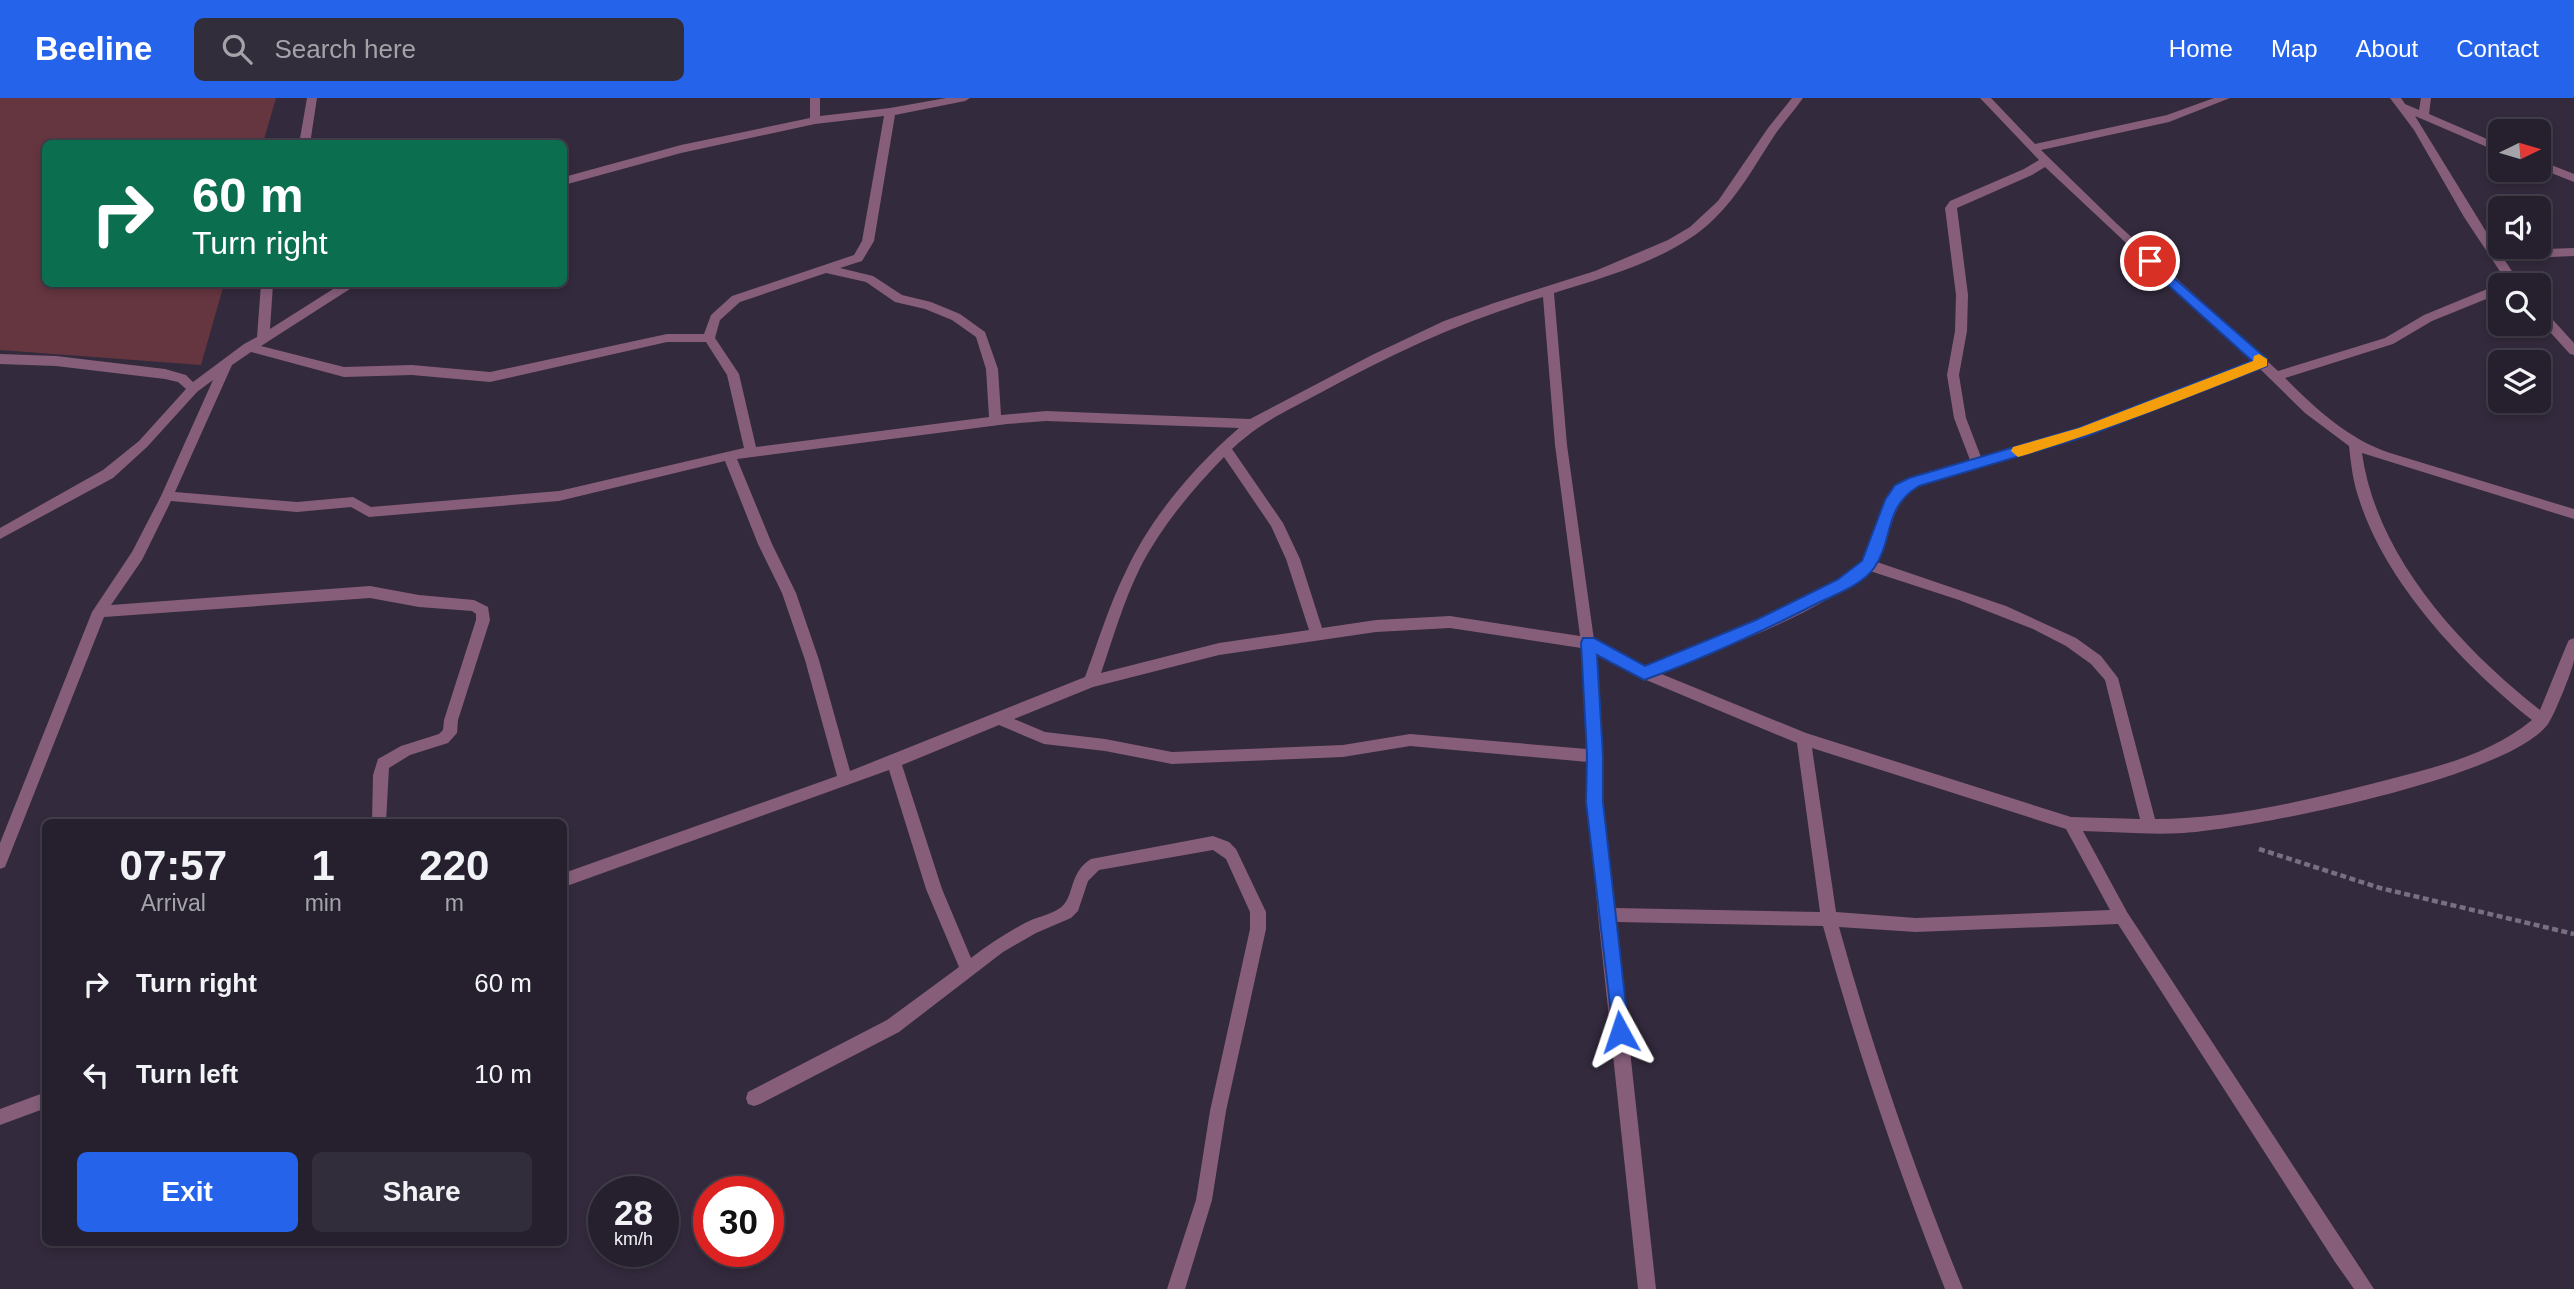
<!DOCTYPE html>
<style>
:root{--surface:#26202e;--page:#322d3a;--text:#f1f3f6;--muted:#a4a3aa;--line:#423e4a;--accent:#2563eb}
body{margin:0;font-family:Arial,sans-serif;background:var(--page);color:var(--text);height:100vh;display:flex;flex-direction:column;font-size:26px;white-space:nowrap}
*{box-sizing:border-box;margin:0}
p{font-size:23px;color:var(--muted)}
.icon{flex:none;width:38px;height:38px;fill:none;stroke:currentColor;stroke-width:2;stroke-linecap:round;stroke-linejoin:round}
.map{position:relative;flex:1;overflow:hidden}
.sheet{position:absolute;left:42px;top:721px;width:525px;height:427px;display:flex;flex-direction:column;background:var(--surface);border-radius:10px;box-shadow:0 4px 10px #0003,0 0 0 2px var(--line)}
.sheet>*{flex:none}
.hud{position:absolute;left:42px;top:42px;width:525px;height:147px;border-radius:10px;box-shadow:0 4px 10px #0003,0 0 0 2px var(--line);background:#0b6e4f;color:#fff;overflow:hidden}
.needle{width:46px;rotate:85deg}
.fabs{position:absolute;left:2488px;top:21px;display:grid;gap:14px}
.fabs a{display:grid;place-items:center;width:63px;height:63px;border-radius:10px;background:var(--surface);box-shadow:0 4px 10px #0003,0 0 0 2px var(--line);font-size:35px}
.speed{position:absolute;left:588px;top:1078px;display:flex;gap:14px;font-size:35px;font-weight:700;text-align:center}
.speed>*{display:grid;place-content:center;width:91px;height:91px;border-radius:50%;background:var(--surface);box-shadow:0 4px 10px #0003,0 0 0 2px var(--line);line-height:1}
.speed small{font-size:18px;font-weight:400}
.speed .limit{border:10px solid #d22;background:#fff;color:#111}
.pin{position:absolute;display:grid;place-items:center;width:60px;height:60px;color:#fff;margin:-30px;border:4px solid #fff;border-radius:50%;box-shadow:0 2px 7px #0007}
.me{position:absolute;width:77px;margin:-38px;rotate:355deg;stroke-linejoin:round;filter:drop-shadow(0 0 5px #0008)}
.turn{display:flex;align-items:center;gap:24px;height:147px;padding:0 35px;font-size:32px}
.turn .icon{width:91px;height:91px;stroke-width:2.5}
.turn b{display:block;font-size:49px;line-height:60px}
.eta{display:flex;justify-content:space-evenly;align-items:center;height:119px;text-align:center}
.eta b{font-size:42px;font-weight:700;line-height:49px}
.cta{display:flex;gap:14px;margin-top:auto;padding:14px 35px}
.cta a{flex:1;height:80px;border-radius:10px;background:var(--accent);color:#fff;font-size:28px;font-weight:700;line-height:80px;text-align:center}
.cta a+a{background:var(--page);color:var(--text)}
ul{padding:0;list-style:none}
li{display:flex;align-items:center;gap:21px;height:91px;padding:0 35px}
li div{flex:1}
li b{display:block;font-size:26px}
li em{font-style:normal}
header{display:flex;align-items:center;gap:42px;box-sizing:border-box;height:98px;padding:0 35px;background:var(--accent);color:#fff}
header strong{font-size:33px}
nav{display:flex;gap:38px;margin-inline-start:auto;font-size:24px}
.search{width:490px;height:63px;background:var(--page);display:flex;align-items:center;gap:18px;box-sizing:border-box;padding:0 24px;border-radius:10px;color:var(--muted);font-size:26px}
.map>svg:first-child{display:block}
.green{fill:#65363f}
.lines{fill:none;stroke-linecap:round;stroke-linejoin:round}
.path{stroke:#787080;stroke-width:4.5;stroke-dasharray:6 3.5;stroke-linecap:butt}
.minor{fill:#865e7a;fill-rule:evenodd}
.route{fill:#2563eb;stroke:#184099;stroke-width:2}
.slow{fill:#f59e0b}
</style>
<header>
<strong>Beeline</strong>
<div class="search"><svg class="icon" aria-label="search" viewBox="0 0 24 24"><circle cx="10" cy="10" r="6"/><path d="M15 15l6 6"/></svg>Search here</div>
<nav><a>Home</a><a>Map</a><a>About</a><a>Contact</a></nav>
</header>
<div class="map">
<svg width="2574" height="1191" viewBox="0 0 2574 1191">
<rect width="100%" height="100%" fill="#332a3d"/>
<!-- green -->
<path class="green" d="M0,0H276L263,45L46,46V186H224L201,267L0,252Z"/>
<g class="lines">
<!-- path -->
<path class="path" d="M2259,751L2380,790L2574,836"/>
<!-- minor -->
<path class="minor" d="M307,0H317L310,46H299Z
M810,0H820V18L890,10L946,0H970L965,3L895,17L874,143L862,163L840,170L873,178L902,197L931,204L960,216L985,234L998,271L1001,317L1046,313L1250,321L1372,257L1444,223L1494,205L1595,173L1668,142L1690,129L1718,103L1768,30L1792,0H1803C1794,13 1783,25 1774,38C1755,67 1739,97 1714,121C1675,160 1605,179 1554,195L1567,347L1594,542L1645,569C1716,540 1797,517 1858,467C1871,456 1874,441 1879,425C1893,376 1927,375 1970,362L1954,320L1947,277L1955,233L1956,197L1945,110L1950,103L2024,71L2039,62L1980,0H1991L2035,46L2167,17L2214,0H2230L2169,24L2041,52L2116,125L2278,273L2385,240L2424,217L2497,187H2505H2501V195L2432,223L2393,246L2285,280C2316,311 2348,341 2390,355L2574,411V421L2362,355C2376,458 2461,550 2540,612L2567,546L2569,542L2574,540C2574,547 2574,555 2574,562C2573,571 2554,618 2548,626C2508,680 2254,730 2184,735C2151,737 2116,734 2083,733L2127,814L2374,1191H2354L2335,1164L2118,826L1916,834L1839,829C1873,952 1915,1073 1963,1191H1945C1898,1072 1857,952 1823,828L1616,824L1656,1191H1638L1598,817L1588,704V664L1410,648L1343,659L1172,666L1105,653L1044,646L999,627L902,667L942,791L971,860C988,847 1006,835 1025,825C1036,819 1050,817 1060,810C1075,800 1068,775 1091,761L1213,738L1229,744L1236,751L1266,814V831L1226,1013L1212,1102L1185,1191H1167L1196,1102L1210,1013L1250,831V814L1226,761L1213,752L1099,772L1088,783L1078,813L1071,820L1036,835L1003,854L899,934L760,1006L754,1008L748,1006L746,1000L748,994L887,922L959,869L926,791L889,672L564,789V775L837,678L805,562L782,495L758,446L725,363L559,403L369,419L351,409L297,414L171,403L142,462L111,507L370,488L419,497L474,502L488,509L490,522L458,622L457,635L448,645L410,657L389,670L386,724H372L373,677L378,661L401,648L439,636L443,632L444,622L476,522V516L472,513L419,509L370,500L104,519L7,764L5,769L0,771V745L92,514L132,454L161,398L213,282L197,294L147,349L113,380L0,441V430L103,372L139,343L186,291L178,284L165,281L56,268L0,266V256L56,258L165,271L186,277L193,284L244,246L257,239L261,186H273L270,231L341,186H355L353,189L261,248L344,269L412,267L490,274L667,236H704L711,217L732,198L854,157L862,143L884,18L815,26L681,55L564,87V79L681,47L810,20ZM2045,69L2252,263L2079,330L1981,359L1966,320L1959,277L1967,233L1968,197L1957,110L2032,77ZM826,175L866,184L895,204L925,211L952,222L976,239L986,271L989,319L756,349L739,276L715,240L720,222L740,204ZM1543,199L1555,347L1580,538L1450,518L1376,522L1322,530L1300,461L1283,425L1232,351C1262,323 1287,313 1322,294C1393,255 1465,222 1543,199ZM667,244H706L727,277L744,350L559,393L371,409L353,399L297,404L175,394L232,267L251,254L344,279L412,277L490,284ZM2259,270L2305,315L2349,348C2351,366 2353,384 2359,401C2386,486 2464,568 2532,622C2487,659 2431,670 2375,685C2304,703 2229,721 2155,721L2118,580L2101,558L2076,540L2006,508L1877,464C1894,434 1887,411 1918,388L2086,337ZM1046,323L1239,330C1193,370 1152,418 1126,473C1109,507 1098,544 1085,579L850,673L819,562L796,495L772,446L737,361L1007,326ZM1224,359L1271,428L1286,461L1309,532L1219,545L1101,575C1113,540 1123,505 1139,472C1160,430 1191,393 1224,359ZM1870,473L1959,502L2033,531L2066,548L2091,566L2105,582L2140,721L2071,719L1806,635L1659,575C1732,546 1807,521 1870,473ZM1450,530L1581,550L1587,651L1410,636L1343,647L1172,654L1105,641L1045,634L1014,621L1093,589L1219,557L1376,534ZM1596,556L1639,579L1797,645L1820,814L1614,810L1602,704V658ZM1812,650L2066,731L2110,812L1916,820L1836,814Z
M2390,0H2401L2405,6L2419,12L2421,0H2431L2429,16L2501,47V55L2415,18L2498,153L2574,150V158L2504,161L2521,187H2509L2464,119L2414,32Z
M2539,62L2574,76V84L2539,70Z
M2539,210L2543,211L2574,245V257L2570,256L2539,222Z
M46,994V1010L0,1027V1011Z"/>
</g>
<!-- route -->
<path class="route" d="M2150,159L2267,261V268L2087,338L1919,388C1883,409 1894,442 1874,470C1863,486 1837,496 1820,504C1763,533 1705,560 1644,582L1597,557L1603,658V704L1629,934L1627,941L1620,943L1614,941L1586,704L1587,658L1581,545L1583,540H1594L1645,568L1756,522L1837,482L1862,463L1885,402L1895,387L1909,380L2079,330L2252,263L2146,167V160Z"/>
<!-- slow -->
<path class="slow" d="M2259,256L2267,261V268C2184,301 2103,334 2018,359L2011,353L2013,349L2079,330L2253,263L2254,258Z"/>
</svg>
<div class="fabs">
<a><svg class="needle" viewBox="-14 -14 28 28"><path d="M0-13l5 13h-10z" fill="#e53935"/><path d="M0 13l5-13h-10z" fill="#a4a3aa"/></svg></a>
<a><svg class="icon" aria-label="sound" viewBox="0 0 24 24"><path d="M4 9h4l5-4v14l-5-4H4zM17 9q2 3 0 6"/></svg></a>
<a><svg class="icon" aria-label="search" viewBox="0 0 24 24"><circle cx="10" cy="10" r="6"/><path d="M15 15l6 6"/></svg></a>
<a><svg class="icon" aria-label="layers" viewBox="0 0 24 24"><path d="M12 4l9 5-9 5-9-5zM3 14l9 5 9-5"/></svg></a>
</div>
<div class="speed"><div>28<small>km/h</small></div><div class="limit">30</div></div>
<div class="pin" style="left:2150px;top:163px;background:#d93025"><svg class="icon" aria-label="arrive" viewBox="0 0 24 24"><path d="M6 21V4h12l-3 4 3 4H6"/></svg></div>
<svg class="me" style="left:1620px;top:934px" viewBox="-20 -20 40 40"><path d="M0-17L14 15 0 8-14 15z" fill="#2563eb" stroke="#fff" stroke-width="4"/></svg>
<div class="hud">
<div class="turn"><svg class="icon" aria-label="right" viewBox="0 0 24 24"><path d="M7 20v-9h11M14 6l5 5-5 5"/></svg><div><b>60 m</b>Turn right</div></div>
</div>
<section class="sheet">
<div class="eta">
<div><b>07:57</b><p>Arrival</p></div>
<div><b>1</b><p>min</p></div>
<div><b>220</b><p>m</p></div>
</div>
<ul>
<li><svg class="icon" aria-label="right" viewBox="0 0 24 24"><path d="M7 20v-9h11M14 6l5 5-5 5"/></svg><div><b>Turn right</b></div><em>60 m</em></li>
<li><svg class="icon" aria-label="left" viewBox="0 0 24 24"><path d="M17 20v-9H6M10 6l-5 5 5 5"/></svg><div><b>Turn left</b></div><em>10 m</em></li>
</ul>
<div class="cta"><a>Exit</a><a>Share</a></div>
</section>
</div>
